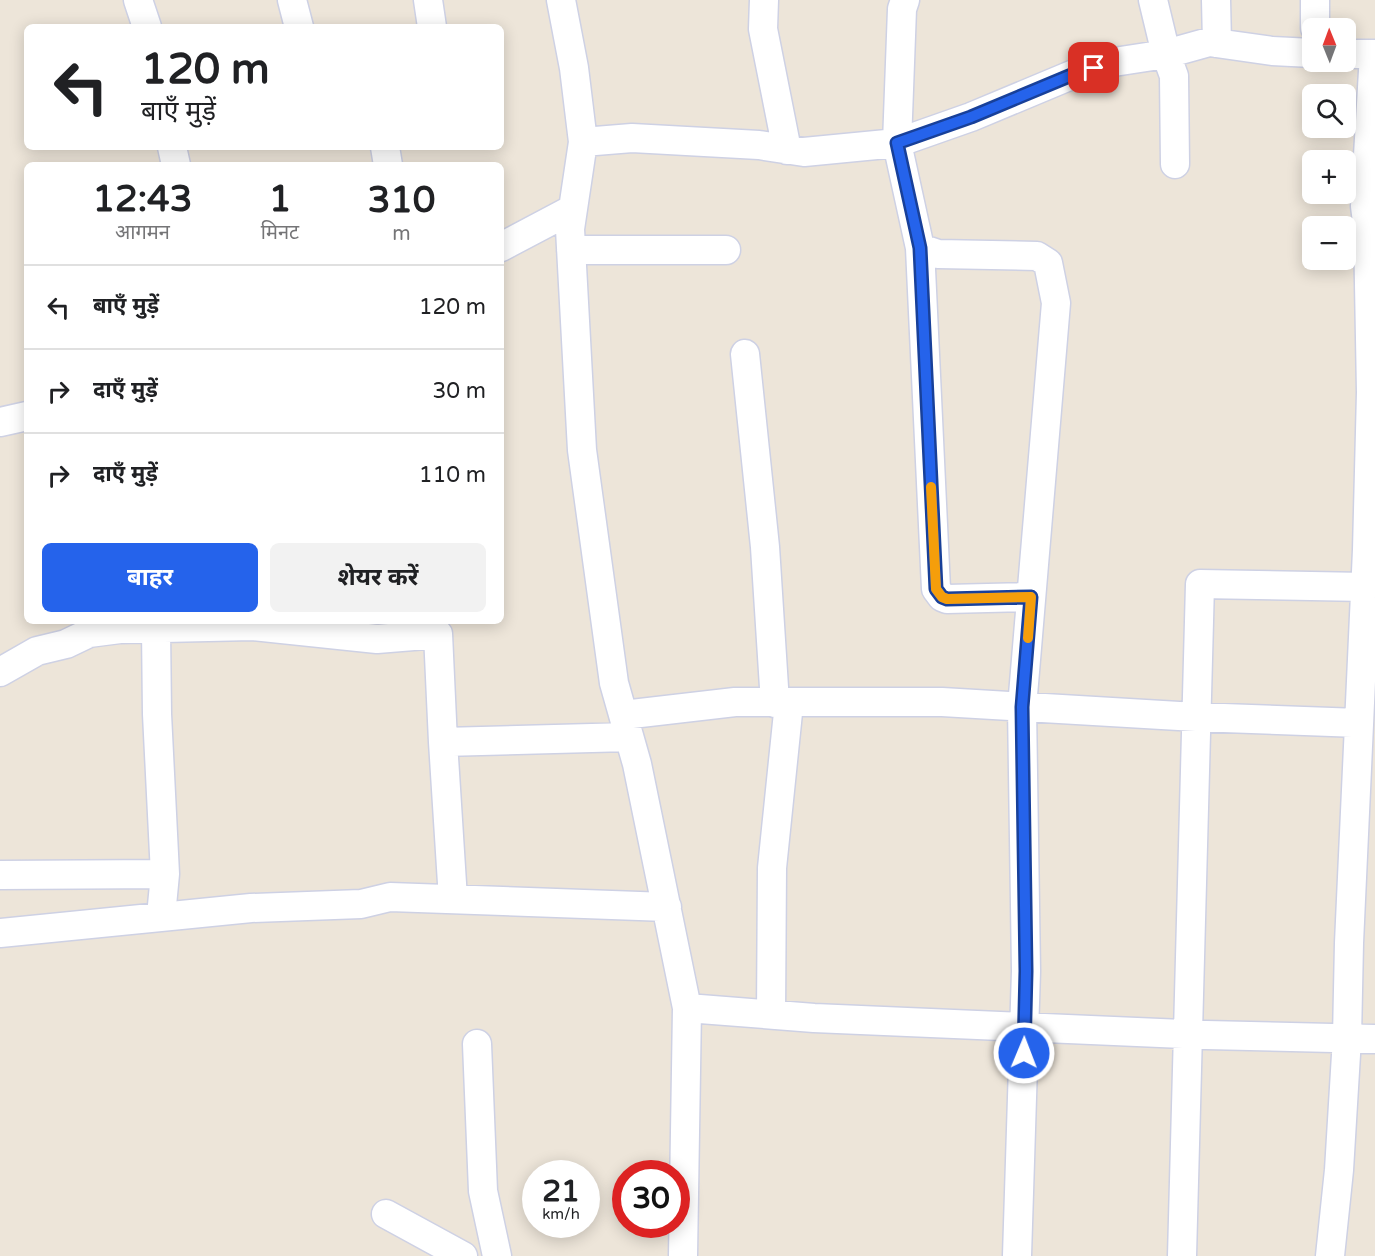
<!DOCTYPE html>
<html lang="hi">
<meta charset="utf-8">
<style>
:root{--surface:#fff;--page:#f2f2f2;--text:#202124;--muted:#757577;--line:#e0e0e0;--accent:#2563eb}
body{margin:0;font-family:"Varela Round","Noto Sans Devanagari",sans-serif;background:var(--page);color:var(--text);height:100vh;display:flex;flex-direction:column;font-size:22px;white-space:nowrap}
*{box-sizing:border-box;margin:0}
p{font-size:20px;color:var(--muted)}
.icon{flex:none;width:33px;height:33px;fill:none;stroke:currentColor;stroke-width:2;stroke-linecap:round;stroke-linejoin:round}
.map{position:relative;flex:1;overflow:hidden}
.sheet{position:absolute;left:24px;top:162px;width:480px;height:462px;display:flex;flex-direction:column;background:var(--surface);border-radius:9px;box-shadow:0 3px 15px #0003}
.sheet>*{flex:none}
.guide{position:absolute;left:24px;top:24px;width:480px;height:126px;border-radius:9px;box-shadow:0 3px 15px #0003;background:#fff;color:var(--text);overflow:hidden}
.needle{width:39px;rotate:359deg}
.buttons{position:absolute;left:1302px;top:18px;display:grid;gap:12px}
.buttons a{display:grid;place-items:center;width:54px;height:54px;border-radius:9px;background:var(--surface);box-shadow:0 3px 15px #0003;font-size:30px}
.speed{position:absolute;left:522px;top:1160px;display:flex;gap:12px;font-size:30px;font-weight:700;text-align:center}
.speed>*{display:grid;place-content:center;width:78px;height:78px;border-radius:50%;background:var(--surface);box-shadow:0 3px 15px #0003;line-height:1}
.speed small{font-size:15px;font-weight:400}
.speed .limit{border:9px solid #d22;background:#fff;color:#111}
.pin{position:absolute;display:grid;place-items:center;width:51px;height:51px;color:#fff;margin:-26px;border-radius:12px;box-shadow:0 3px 9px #0006}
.me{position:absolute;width:66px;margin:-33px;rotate:1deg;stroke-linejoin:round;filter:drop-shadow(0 0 4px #0008)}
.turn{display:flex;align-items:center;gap:21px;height:126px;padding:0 18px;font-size:27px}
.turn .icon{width:78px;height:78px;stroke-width:2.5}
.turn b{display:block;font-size:42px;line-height:51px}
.eta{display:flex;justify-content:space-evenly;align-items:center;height:102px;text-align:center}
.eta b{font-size:36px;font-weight:700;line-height:42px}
.primary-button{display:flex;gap:12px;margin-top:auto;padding:12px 18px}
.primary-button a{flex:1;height:69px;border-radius:9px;background:var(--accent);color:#fff;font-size:24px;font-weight:700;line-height:69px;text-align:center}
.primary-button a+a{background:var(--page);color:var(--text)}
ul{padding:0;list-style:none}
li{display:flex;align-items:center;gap:18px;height:84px;padding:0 18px;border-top:2px solid var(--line)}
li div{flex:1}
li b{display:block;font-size:22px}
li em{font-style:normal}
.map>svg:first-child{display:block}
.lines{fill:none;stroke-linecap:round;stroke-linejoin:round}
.street-casing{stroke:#ced1e4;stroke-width:31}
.street{stroke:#fff;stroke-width:28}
.route-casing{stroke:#184099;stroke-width:15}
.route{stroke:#2563eb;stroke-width:10}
.slow{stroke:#f59e0b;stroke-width:10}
</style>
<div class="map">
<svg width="1375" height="1256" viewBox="0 0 1375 1256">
<rect width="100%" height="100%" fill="#ede5d9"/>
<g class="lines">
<defs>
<path id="street" d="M138,0L147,27
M292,0L299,27
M428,0L432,27
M561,0L574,68L583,142L570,229L582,450L614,683L637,764L687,1008L683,1256
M764,0L763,29L787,150
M905,0L902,9L897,143L920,248L938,254L1037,256L1048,263L1056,303L1022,707L1026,971L1017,1256
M1216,0L1217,43
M1315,0V28
M1346,54H1375
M583,142L632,138L759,145L804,152L897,143L971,117L1074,74L1114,62L1166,54L1153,0
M172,147L176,165
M385,147L388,165
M1175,164L1174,76L1166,54L1209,42L1272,51L1312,53
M501,247L573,209
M920,248L936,589L942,597L947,599L1031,597
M571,250H726
M745,354L765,547L775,703
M0,422L27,416
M117,621L120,629L252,626L377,639L438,634L443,742L629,737
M156,629L157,714L165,874L161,916
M0,672L37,651L66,644L89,633L120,629
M623,715L735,702H942L1196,717L1359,723
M443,742L453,899
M0,875L165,874
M0,933L251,908L361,904L390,897L667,907
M687,1008L814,1018L1206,1035L1375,1039
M771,1014L772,868L789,703
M477,1044L483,1191L497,1256
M386,1214L463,1256
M1182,1256L1200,584L1366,587
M1330,1256L1339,1170L1347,1038L1349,943L1367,550L1371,392L1368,230L1365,206L1374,54"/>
</defs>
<!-- street casing -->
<use href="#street" class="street-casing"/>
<!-- street -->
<use href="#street" class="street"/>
</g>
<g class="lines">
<defs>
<path id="route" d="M1024,1053L1026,971L1022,707L1031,597L947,599L942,597L936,589L920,248L897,143L971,117L1074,74L1094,68"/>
</defs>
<!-- route casing -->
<use href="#route" class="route-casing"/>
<!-- route -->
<use href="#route" class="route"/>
<!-- slow -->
<path class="slow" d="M931,487L936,589L942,597L947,599L1031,597L1028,638"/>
</g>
</svg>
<div class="buttons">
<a><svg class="needle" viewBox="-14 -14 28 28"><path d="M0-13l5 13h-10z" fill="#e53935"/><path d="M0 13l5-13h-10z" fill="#757577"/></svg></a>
<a><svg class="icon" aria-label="search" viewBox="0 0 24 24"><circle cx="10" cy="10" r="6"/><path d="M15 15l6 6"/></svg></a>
<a>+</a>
<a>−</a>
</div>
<div class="speed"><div>21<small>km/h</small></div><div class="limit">30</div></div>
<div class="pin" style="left:1094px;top:68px;background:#d93025"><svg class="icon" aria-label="arrive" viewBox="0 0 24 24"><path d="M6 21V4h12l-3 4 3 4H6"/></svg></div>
<svg class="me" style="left:1024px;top:1053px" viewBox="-20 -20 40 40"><circle r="17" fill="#2563eb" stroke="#fff" stroke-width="3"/><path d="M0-11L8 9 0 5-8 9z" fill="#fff"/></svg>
<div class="guide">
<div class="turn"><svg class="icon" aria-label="left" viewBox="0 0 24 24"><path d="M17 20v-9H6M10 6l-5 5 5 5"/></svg><div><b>120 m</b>बाएँ मुड़ें</div></div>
</div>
<section class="sheet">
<div class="eta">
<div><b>12:43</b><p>आगमन</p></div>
<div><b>1</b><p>मिनट</p></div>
<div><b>310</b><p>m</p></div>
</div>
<ul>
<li><svg class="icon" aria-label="left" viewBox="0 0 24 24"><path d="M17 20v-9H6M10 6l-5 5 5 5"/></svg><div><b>बाएँ मुड़ें</b></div><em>120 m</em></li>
<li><svg class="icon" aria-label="right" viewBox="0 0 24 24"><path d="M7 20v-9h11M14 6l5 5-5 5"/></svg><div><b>दाएँ मुड़ें</b></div><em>30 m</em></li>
<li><svg class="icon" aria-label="right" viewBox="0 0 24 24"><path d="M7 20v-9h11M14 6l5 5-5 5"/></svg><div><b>दाएँ मुड़ें</b></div><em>110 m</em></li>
</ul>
<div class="primary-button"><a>बाहर</a><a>शेयर करें</a></div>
</section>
</div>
